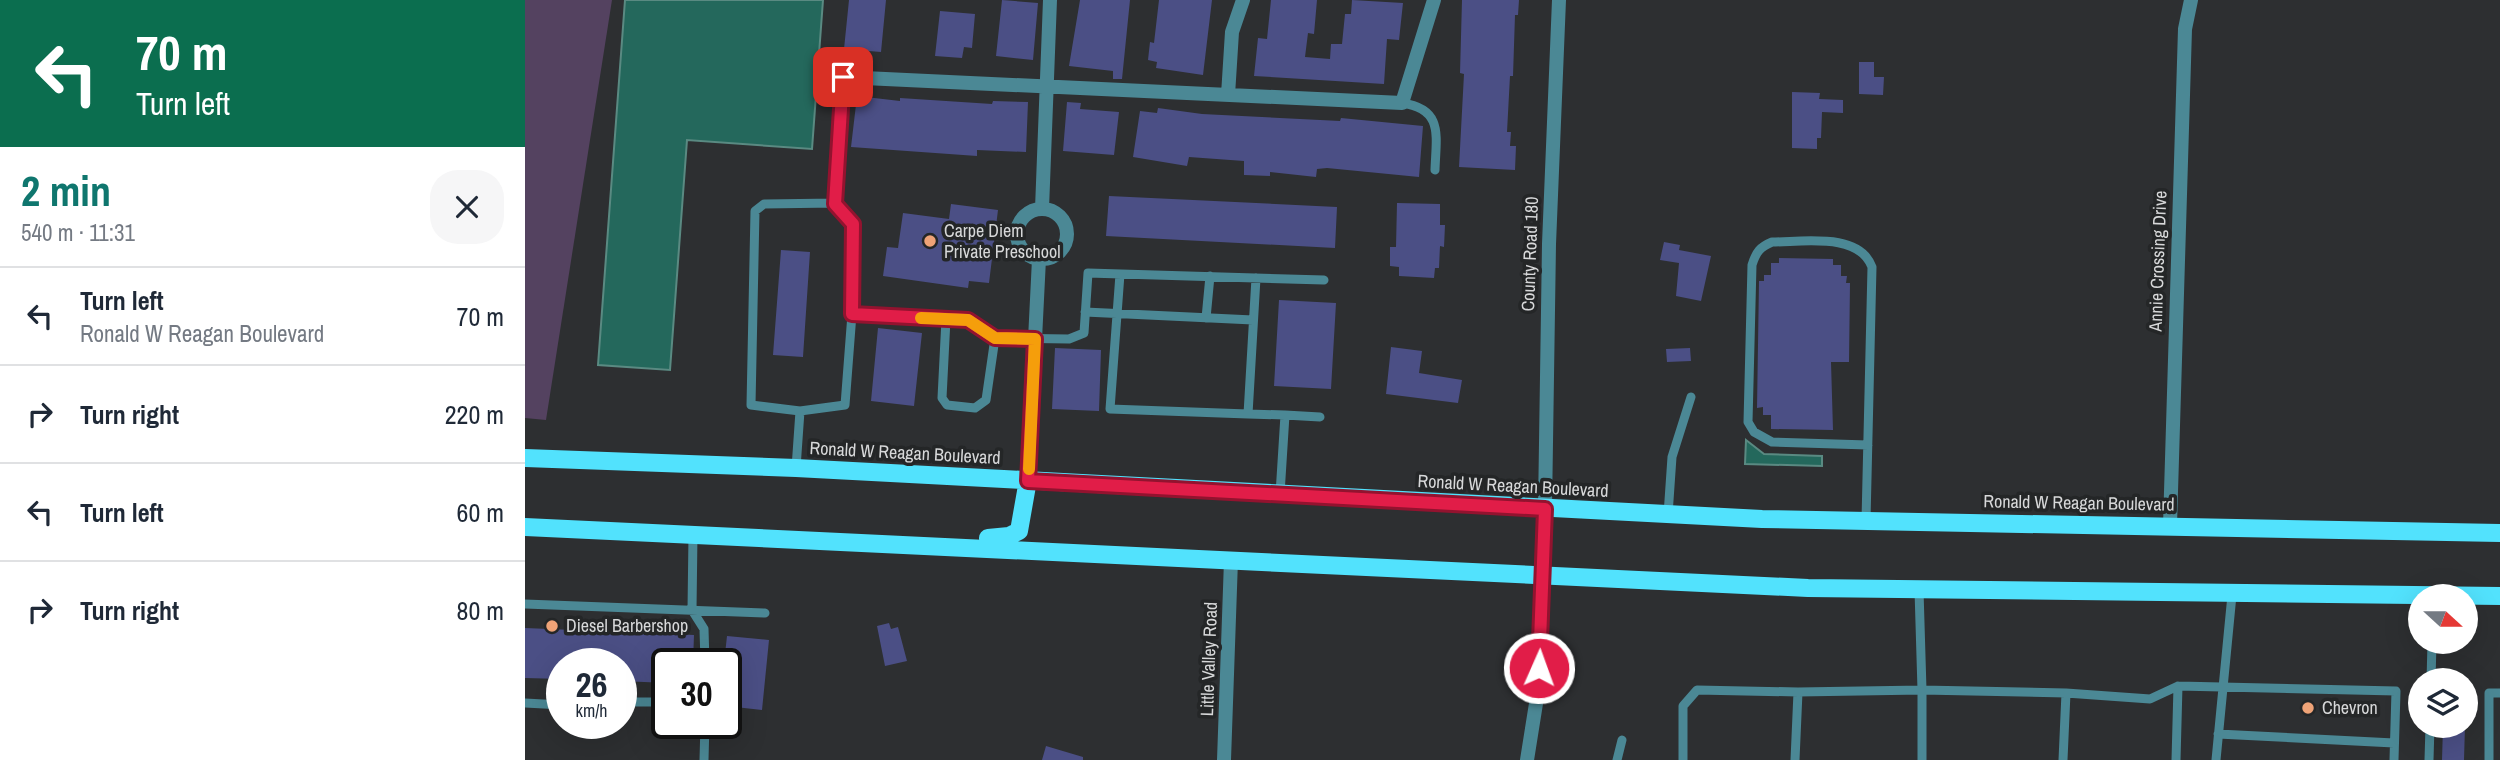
<!DOCTYPE html>
<meta charset="utf-8">
<style>
:root{--surface:#fff;--page:#f6f6f7;--text:#1f2937;--muted:#747a83;--line:#e0e1e3;--accent:#0f766e}
body{margin:0;font-family:"Archivo Narrow",sans-serif;background:var(--page);color:var(--text);height:100vh;display:flex;flex-direction:column;font-size:26px;white-space:nowrap}
*{box-sizing:border-box;margin:0}
p{font-size:23px;color:var(--muted)}
.icon{flex:none;width:38px;height:38px;fill:none;stroke:currentColor;stroke-width:2;stroke-linecap:round;stroke-linejoin:round}
.map{position:relative;flex:1;overflow:hidden}
.details{display:flex;flex-direction:column;background:var(--surface);width:525px}
.details>*{flex:none}
.top-card{background:#0b6e4f;color:#fff;overflow:hidden}
.needle{width:46px;rotate:111deg}
.buttons{position:absolute;left:1883px;top:584px;display:grid;gap:14px}
.buttons a{display:grid;place-items:center;width:70px;height:70px;border-radius:50%;background:var(--surface);box-shadow:0 7px 28px #0002;font-size:35px}
.speed{position:absolute;left:21px;top:648px;display:flex;gap:14px;font-size:35px;font-weight:700;text-align:center}
.speed>*{display:grid;place-content:center;width:91px;height:91px;border-radius:50%;background:var(--surface);box-shadow:0 7px 28px #0002;line-height:1}
.speed small{font-size:18px;font-weight:400}
.speed .limit{border:4px solid #111;border-radius:10px;background:#fff;color:#111}
.pin{position:absolute;display:grid;place-items:center;width:60px;height:60px;color:#fff;margin:-30px;border-radius:14px;box-shadow:0 4px 10px #0006}
.me{position:absolute;width:77px;margin:-38px;rotate:2deg;stroke-linejoin:round;filter:drop-shadow(0 0 5px #0008)}
.turn{display:flex;align-items:center;gap:24px;height:147px;padding:0 21px;font-size:32px}
.turn .icon{width:91px;height:91px;stroke-width:2.5}
.turn b{display:block;font-size:49px;line-height:60px}
.round{display:grid;place-items:center;flex:none;width:74px;height:74px;border-radius:28px;background:var(--page)}
.overview{display:flex;align-items:center;justify-content:space-between;height:119px;padding:0 21px}
h1{font-size:42px;font-weight:700;line-height:52px;color:var(--accent)}
ul{padding:0;list-style:none}
li{display:flex;align-items:center;gap:21px;height:98px;padding:0 21px;border-top:2px solid var(--line)}
li div{flex:1}
li b{display:block;font-size:26px}
li em{font-style:normal}
main{display:flex;flex:1;min-height:0}
.map>svg:first-child{display:block}
.green{fill:#544260}
.water{fill:#24685c;stroke:#5a8a82;stroke-width:2}
.building{fill:#4b4f85}
.lines{fill:none;stroke-linecap:round;stroke-linejoin:round}
.service{stroke:#4b8895;stroke-width:9}
.minor{stroke:#4b8895;stroke-width:14}
.primary{stroke:#52e2fd;stroke-width:18}
.route-casing{stroke:#92132f;stroke-width:18}
.route{stroke:#e11d48;stroke-width:12}
.slow{stroke:#f59e0b;stroke-width:12}
.poi-dot{fill:#efa377;stroke:#242627;stroke-width:2.5}
.labels{text-anchor:middle;stroke-width:7;stroke-linejoin:round;paint-order:stroke}
.poi-label{font-size:18px;fill:#d7d8d9;stroke:#242627;text-anchor:start}
.street-label{font-size:18px;fill:#d7d8d9;stroke:#242627}
</style>
<main>
<section class="details">
<div class="top-card">
<div class="turn"><svg class="icon" aria-label="left" viewBox="0 0 24 24"><path d="M17 20v-9H6M10 6l-5 5 5 5"/></svg><div><b>70 m</b>Turn left</div></div>
</div>
<div class="overview"><div><h1>2 min</h1><p>540 m · 11:31</p></div><a class="round"><svg class="icon" aria-label="close" viewBox="0 0 24 24"><path d="M6 6l12 12M18 6L6 18"/></svg></a></div>
<ul>
<li><svg class="icon" aria-label="left" viewBox="0 0 24 24"><path d="M17 20v-9H6M10 6l-5 5 5 5"/></svg><div><b>Turn left</b><p>Ronald W Reagan Boulevard</p></div><em>70 m</em></li>
<li><svg class="icon" aria-label="right" viewBox="0 0 24 24"><path d="M7 20v-9h11M14 6l5 5-5 5"/></svg><div><b>Turn right</b></div><em>220 m</em></li>
<li><svg class="icon" aria-label="left" viewBox="0 0 24 24"><path d="M17 20v-9H6M10 6l-5 5 5 5"/></svg><div><b>Turn left</b></div><em>60 m</em></li>
<li><svg class="icon" aria-label="right" viewBox="0 0 24 24"><path d="M7 20v-9h11M14 6l5 5-5 5"/></svg><div><b>Turn right</b></div><em>80 m</em></li>
</ul>
</section>
<div class="map">
<svg width="1975" height="760" viewBox="0 0 1975 760">
<rect width="100%" height="100%" fill="#2d2f31"/>
<!-- green -->
<path class="green" d="M0,0H87L21,420L0,418Z"/>
<!-- water -->
<path class="water" d="M100,0H298L287,149L162,140L145,370L73,365Z
M1221,440L1239,454L1297,456V466L1220,464Z"/>
<!-- building -->
<path class="building" d="M324,0H361L356,52L319,49Z
M477,0L513,3L508,60L471,56Z
M555,0H605L597,79H588V71L544,66Z
M634,0H687L678,75L631,68L632,62L623,60L625,42L629,43Z
M746,0H792L789,34L783,33L780,57L805,59L806,44H817L820,14H826L827,0L878,3L874,40L862,39L859,84L729,76L733,38L742,39Z
M937,0H994L993,15H990L988,76H985L982,132H986L985,146H991L990,170L934,167L939,74L935,73Z
M415,11L450,14L447,48L439,47L437,58L410,56Z
M1334,62H1349V77H1359L1358,95L1334,94Z
M1267,92L1295,93L1294,99L1318,100V113L1297,112L1296,138H1292V149L1267,148Z
M332,96L375,101V98L467,104L468,101L503,102L501,152L452,150V156L326,147Z
M542,102L556,103L555,109L594,112L589,155L538,151Z
M633,108L677,114L815,121L816,118L898,126L894,177L802,168L792,169L791,177L745,172V176L719,175V161L664,157L662,166L608,157L615,111L632,113Z
M584,196L812,207L810,248L581,236Z
M872,203L915,204V225H920L919,247L915,246L914,268H910L909,278L874,276V267L865,266V247H871Z
M426,204L473,210L464,283L444,281L443,288L358,276L362,247L373,248L378,213L424,219Z
M1139,242L1155,245L1154,250L1186,256L1176,301L1151,296L1154,263L1135,260Z
M256,250L285,252L278,357L248,355Z
M1254,258L1308,259V265H1316V276H1322L1321,283H1325L1324,362H1306L1308,430L1246,429V415H1238V407L1232,408L1234,281H1239V275H1246V263H1254Z
M754,300L811,303L806,389L749,386Z
M353,328L397,333L389,406L346,401Z
M866,347L897,351L894,373L937,380L933,403L861,394Z
M530,348L576,350L574,411L527,409Z
M1165,348L1166,361L1142,362L1141,349Z
M364,623L366,629L373,627L382,661L360,666L352,626Z
M0,628L169,635L168,663H142V683L96,681V663H37V679L0,678Z
M202,636L244,640L237,710L201,706L199,663Z
M1918,726H1940L1939,760H1917Z
M521,746L558,757V760H517Z"/>
<g class="lines">
<!-- service -->
<path class="service" d="M318,77L310,203L328,224L327,314
M877,103C919,109 911,136 910,170
M595,274L585,409L723,414
M731,278L723,414L760,415L755,494
M560,312L728,320
M681,318L685,276
M421,319L417,398L422,405L450,408L461,400L470,338
M275,411L226,405L230,211L239,204L310,203
M760,415L795,417
M271,468L275,411L320,405L327,314L443,320L470,338L544,339L559,333L563,273L799,280
M1143,515L1147,457L1166,397
M1341,520L1347,267C1334,232 1278,242 1247,242C1235,247 1231,252 1227,265L1223,422L1229,432L1247,442L1343,445
M168,534L167,610L179,629L180,663
M1394,590L1397,690L1541,693L1625,699L1653,686L1871,691L1869,760
M0,604L240,613
M1906,681L1907,642
M96,702H142
M0,703L37,705
M1693,734L1869,743
M179,760L180,723
M1092,760L1097,740
M1158,760V706L1172,690L1273,692L1397,690V760
M1270,760L1273,692
M1538,760L1541,693
M1651,760L1653,686
M1691,760L1707,595
M1904,760L1905,726
M1964,760V693H1975"/>
<!-- minor -->
<path class="minor" d="M318,77L877,103L909,0
M703,95L707,32L718,0
M517,209L525,0
M492 234a25 25 0 1 1 50 0a25 25 0 1 1-50 0Z
M503,480L514,259
M1645,525L1660,29L1666,0
M699,760L706,560
M1002,760L1013,691L1020,509L1024,244L1034,0"/>
<!-- primary -->
<path class="primary" d="M0,458L271,468L1237,519L1975,533
M0,527L1283,588L1975,596
M463,538L484,536L494,531L503,480"/>
</g>
<g class="lines">
<defs>
<path id="route" d="M318,77L310,204L328,224L327,314L443,320L470,338L510,339L503,481L1020,509L1014,668"/>
</defs>
<!-- route casing -->
<use href="#route" class="route-casing"/>
<!-- route -->
<use href="#route" class="route"/>
<!-- slow -->
<path class="slow" d="M396,318L443,320L470,338L510,339L504,469"/>
</g>
<!-- markers -->
<g class="poi-dot">
<circle cx="405" cy="241" r="7"/>
<circle cx="27" cy="626" r="7"/>
<circle cx="1783" cy="708" r="7"/>
</g>
<g class="labels">
<!-- poi labels -->
<g class="poi-label">
<text x="419" y="237">Carpe Diem<tspan x="419" dy="21">Private Preschool</tspan></text>
<text x="41" y="632">Diesel Barbershop</text>
<text x="1797" y="714">Chevron</text>
</g>
<!-- street labels -->
<g class="street-label">
<text transform="translate(1005 254) rotate(-88)" y="6">County Road 180</text>
<text transform="translate(1633 261) rotate(-88)" y="6">Annie Crossing Drive</text>
<text transform="translate(380 453) rotate(3)" y="6">Ronald W Reagan Boulevard</text>
<text transform="translate(988 486) rotate(3)" y="6">Ronald W Reagan Boulevard</text>
<text transform="translate(1554 503) rotate(1)" y="6">Ronald W Reagan Boulevard</text>
<text transform="translate(684 659) rotate(-88)" y="6">Little Valley Road</text>
</g>
</g>
</svg>
<div class="buttons">
<a><svg class="needle" viewBox="-14 -14 28 28"><path d="M0-13l5 13h-10z" fill="#e53935"/><path d="M0 13l5-13h-10z" fill="#747a83"/></svg></a>
<a><svg class="icon" aria-label="layers" viewBox="0 0 24 24"><path d="M12 4l9 5-9 5-9-5zM3 14l9 5 9-5"/></svg></a>
</div>
<div class="speed"><div>26<small>km/h</small></div><div class="limit">30</div></div>
<div class="pin" style="left:318px;top:77px;background:#d93025"><svg class="icon" aria-label="arrive" viewBox="0 0 24 24"><path d="M6 21V4h12l-3 4 3 4H6"/></svg></div>
<svg class="me" style="left:1014px;top:668px" viewBox="-20 -20 40 40"><circle r="17" fill="#e11d48" stroke="#fff" stroke-width="3"/><path d="M0-11L8 9 0 5-8 9z" fill="#fff"/></svg>
</div>
</main>
